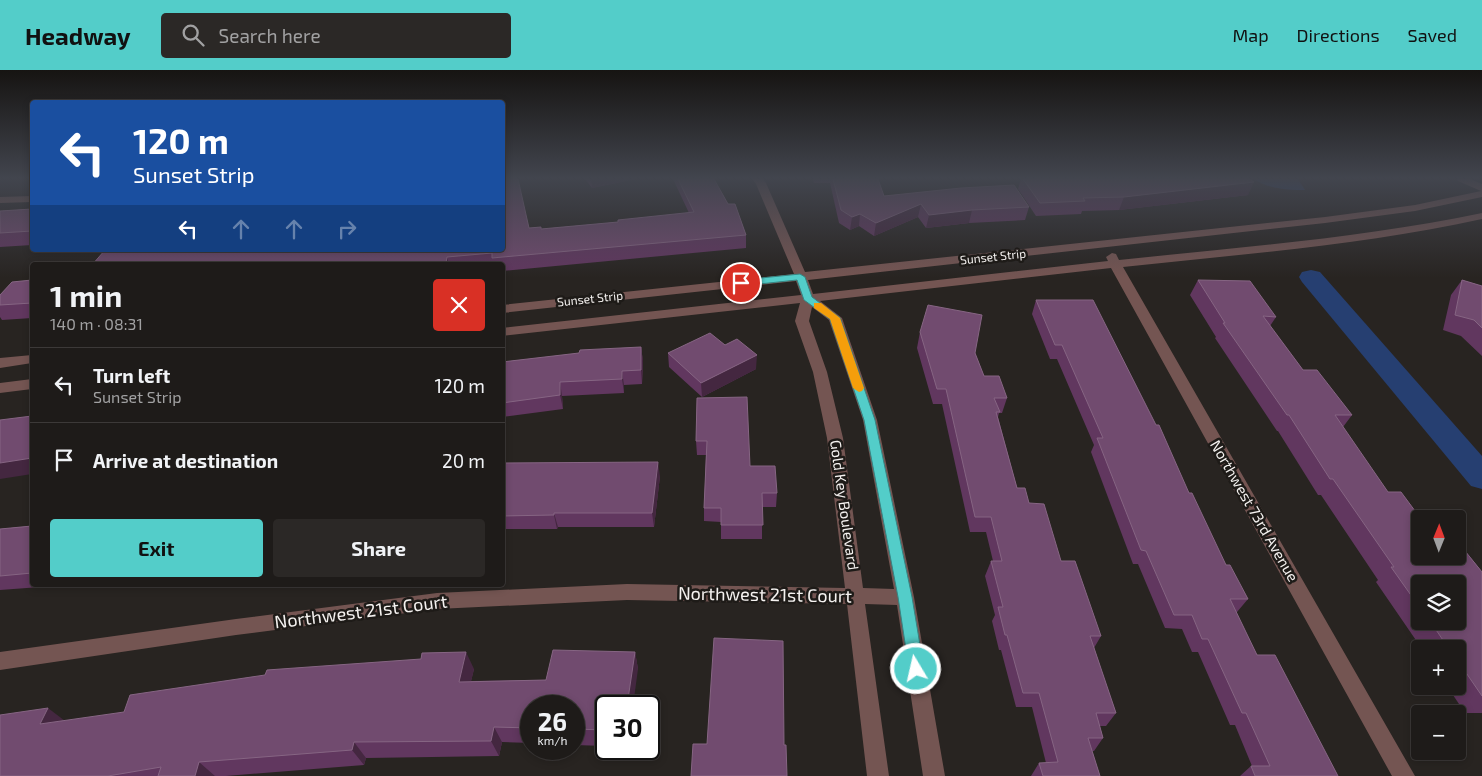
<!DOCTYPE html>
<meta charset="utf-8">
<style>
:root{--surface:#1e1b19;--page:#2b2826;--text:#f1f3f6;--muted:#a1a1a2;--line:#3c3938;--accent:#53cdc9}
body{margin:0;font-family:"Exo 2",sans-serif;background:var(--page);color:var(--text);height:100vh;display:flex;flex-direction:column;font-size:19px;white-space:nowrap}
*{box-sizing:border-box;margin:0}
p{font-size:16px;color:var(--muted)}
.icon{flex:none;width:28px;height:28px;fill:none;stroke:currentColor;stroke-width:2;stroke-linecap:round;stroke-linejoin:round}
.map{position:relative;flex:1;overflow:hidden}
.panel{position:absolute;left:30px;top:192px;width:475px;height:325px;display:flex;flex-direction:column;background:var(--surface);border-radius:5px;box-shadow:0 2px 8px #0003,0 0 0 1px var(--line)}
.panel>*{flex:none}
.hud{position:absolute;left:30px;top:30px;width:475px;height:152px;border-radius:5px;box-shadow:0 2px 8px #0003,0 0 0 1px var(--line);background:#1a4fa0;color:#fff;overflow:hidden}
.needle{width:32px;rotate:1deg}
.controls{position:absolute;left:1411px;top:440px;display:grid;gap:10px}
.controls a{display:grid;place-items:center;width:55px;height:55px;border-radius:5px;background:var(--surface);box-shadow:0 2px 8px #0003,0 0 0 1px var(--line);font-size:25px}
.speed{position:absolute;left:520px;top:625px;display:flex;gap:10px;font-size:25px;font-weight:700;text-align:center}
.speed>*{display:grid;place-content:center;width:65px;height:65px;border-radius:50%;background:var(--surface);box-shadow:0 2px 8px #0003,0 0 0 1px var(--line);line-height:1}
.speed small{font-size:12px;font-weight:400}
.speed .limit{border:2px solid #111;border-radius:8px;background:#fff;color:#111}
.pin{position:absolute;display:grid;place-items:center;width:42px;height:42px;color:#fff;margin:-21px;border:2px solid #fff;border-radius:50%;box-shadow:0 1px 5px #0007}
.me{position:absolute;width:55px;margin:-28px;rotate:351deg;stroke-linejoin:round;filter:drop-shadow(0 0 4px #0008)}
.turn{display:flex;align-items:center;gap:18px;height:105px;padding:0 20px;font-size:22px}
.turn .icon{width:65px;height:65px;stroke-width:2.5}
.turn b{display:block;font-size:35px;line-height:42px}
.lanes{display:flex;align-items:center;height:48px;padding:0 20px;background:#0003;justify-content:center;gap:25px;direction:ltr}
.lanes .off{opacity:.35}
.round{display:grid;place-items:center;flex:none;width:52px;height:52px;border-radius:5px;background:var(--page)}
.summary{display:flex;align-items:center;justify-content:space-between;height:85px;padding:0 20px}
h1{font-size:30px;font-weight:700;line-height:38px}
.button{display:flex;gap:10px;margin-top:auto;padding:10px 20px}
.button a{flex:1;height:58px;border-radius:5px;background:var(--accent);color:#111;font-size:20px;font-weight:700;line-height:58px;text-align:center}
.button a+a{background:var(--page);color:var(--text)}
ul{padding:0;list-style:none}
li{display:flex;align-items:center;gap:15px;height:75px;padding:0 20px;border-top:1px solid var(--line)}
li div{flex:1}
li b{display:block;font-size:19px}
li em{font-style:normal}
header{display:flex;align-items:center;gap:30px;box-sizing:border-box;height:70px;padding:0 25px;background:var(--accent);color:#111}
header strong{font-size:24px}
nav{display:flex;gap:28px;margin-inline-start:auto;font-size:18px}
.search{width:350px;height:45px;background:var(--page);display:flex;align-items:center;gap:12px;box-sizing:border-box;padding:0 18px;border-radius:5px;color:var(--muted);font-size:19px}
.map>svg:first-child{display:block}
.water{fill:#263f71}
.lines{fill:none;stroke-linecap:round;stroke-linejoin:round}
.canal{fill:#263f71;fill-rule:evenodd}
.minor{fill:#745552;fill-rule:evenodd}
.wall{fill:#61375f;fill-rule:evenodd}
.shaded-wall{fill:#442740}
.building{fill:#714b6f;stroke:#866583}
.route{fill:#53cdc9;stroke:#368583}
.slow{fill:#f59e0b}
.labels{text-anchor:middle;stroke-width:5;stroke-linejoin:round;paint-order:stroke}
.far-street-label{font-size:12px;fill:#f5f2f0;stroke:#1e1b18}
.street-label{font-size:15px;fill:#f5f2f0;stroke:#1e1b18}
.near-street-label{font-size:18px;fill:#f5f2f0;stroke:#1e1b18}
</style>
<header>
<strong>Headway</strong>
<div class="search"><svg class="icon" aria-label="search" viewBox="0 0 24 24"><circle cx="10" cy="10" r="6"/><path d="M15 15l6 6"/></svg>Search here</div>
<nav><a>Map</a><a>Directions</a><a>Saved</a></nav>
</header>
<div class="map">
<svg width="1482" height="706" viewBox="0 0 1482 706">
<rect width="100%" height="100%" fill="#282421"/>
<!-- water -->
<path class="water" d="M1254,109H1298L1305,120C1289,120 1267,119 1254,109Z"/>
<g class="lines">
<!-- canal -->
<path class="canal" d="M1311,200L1320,202L1482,386V419L1471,416L1302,212L1299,207L1302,202Z"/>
<!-- minor -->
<path class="minor" d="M752,109H763L766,113L805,202L1325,147L1415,135L1481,121L1458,111L1457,109H1470L1482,114V127L1415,141L1325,153L808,210L813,224L1108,191L1106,187L1112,183L1116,184L1119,190C1240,177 1363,168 1482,143V149C1364,175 1243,184 1123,197L1415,706H1392L1111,198L820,231L842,248L877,350L914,527L945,706H923L897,535L865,534L889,706H867L847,534L627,530L437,539L236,565L0,600V582L236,549L437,523L627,514L845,518L827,368L813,302L795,251L800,233L502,266V258L801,225L796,211L502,243V235L794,204L756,114ZM812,237L829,250L863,350L894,519L863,518L843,368L827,302L809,251Z
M32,126V132L0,133V127Z
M32,285V293L0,298V288Z
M32,309V319L0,323V313Z"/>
</g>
<!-- wall -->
<path class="wall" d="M585,109H635L592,118Z
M673,109H714L728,134L746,165V178L502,201V195H92L529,158L542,159L618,152L689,143Z
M813,109H878L884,126L1029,137L1025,150L969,153L926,158L918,147L874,166L859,156L850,160L839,153L830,113H814Z
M1021,109H1250L1248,125L1119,140L1082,141L1081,144L1036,146L1018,119Z
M32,139V175L0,177V141Z
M32,210V248L2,250L0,247V225Z
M1198,210L1276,247L1270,256L1303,300L1352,345L1343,357L1420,486L1458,468L1464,476L1462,477L1482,502V643H1465L1447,616H1458V579H1422L1376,512L1378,510L1321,425H1318L1278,361H1277L1215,268L1216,267L1190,225ZM1420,514L1458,551H1420Z
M1462,210L1482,216V286L1461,266L1443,260L1451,225Z
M1036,230L1189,423L1226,495L1248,529L1237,542H1236L1257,585L1338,706L1252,696L1235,655H1230L1198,582H1192L1182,559L1165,558L1138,494H1133L1091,382L1094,375L1057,289H1050L1032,244Z
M920,262L975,283L984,306L1007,328L1002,343H999L998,347L1017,418L1029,433L1061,491L1101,566L1094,578L1116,643L1106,656H1100L1103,668L1094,681H1092L1100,706H1031L1039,693H1046L1032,637H1016L1001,580H999L992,551L995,545L985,506L991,491H993L986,462H970L942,334H933L917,278Z
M725,275L756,299L702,327L669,297L668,283Z
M641,277L643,291L642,314L624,315V323L562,326L563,339L502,347V292Z
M697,328L750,396L777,423L776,437H762V469H721V452L704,451V438L706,385H697L696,371Z
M502,393L660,406L654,457H558L557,459H502Z
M32,456V515H67L0,520V459Z
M635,582L638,599L606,636V676L574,675V636H531V673L502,672L499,686L366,688L364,695L226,706H0L65,651L474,599L471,611L546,610Z
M1251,696L1255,706H1240Z"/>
<!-- shaded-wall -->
<path class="shaded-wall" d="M591,109H635L592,118Z
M1254,112L1248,125L1119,140L1124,127Z
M921,134L918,147L874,166L876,153Z
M972,140L969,153L926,158L929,145Z
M860,144L859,156L850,160L852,147Z
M447,187L449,195H447L446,193Z
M641,277L643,291L642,314L641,300Z
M757,285L756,299L702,327L701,313Z
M622,301L624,315V323L622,309Z
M560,312L562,326L563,339L560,325Z
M32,388V404L0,409V393Z
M658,392L660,406L654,457L652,443Z
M554,443L558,457L557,459L554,445Z
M466,582L474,599L467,628L459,612Z
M635,582L638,599L633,636H627Z
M48,638L69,654H40Z
M494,657L502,672L499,686L491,671Z
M354,672L366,688L364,695L352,680Z
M199,692L215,706H195Z"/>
<!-- building -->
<path class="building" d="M502,109H518L529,158L541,157V159L618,152V150L694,142L678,109H714L728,134H735L746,165L492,188V183L447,187L446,193L423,195H92L105,180H502Z
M833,109H878L884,126L961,118L1014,115L1029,137L972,140L929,145L921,134L876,153L860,144L852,147L841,140Z
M1023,109H1250L1254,112L1124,127L1083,128L1085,131L1040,133Z
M32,139V161L0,163V141Z
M32,210V233L0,235V225L12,212Z
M1198,210L1250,211L1276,247L1263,246L1303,300H1317L1352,345H1335L1388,422H1401L1421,449H1420V486H1458V468L1464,476H1461L1482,502V626L1458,591V579H1449L1430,551H1458V514H1420V538L1391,497H1394L1333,409H1330L1289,345H1287L1223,253H1225Z
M1462,210L1482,216V258L1474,250L1455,245Z
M1036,230H1093L1156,355H1159L1189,423H1192L1226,495H1230L1248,529H1230L1257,585H1275L1338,706H1255L1251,696H1270L1246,643H1242L1208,569H1202L1192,545H1174L1146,481L1141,480L1097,368H1103L1062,275H1055Z
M928,235L982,245L975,283L984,306H999L1007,328H994L1000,342H996L1017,418H1025L1029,433L1044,434L1061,491H1075L1101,566H1090L1116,643H1096L1103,668H1088L1100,706H1043L1039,693L1058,692L1039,623H1023L1007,565H1005L998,537H1003L991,491H1002L991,447H975L946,319H937L920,262Z
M710,263L725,275L737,269L757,285L701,313L668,283Z
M641,277V300L622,301V309L560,312V325L502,333V292L579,283L580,280Z
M747,327L750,396H775L777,423H762L763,455H721V438H704L707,371H696L697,328Z
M32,346V388L0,393V350Z
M658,392L652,443H554V445L502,446V393Z
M32,456V503L0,506V459Z
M714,568L783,571L784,675H786L787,706H691L693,674H707Z
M553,580L635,582L627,636H606V660L574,659V636H531V658L494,657L491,671L354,672L352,680L199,692L195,706H158L161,697L108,706H0V645L48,638L40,654L124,642L130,625L265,605L267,600L421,589L422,583L466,582L459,612L546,610Z"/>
<!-- sky -->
<linearGradient id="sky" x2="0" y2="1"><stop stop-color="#161412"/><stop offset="0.52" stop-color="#42454e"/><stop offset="1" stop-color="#42454e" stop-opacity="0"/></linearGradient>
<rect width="1482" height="208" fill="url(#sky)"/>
<!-- route -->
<path class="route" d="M800,204L805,207L812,227L840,248L875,350L912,527L924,599L922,603L916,605L911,603L909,599L898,527L864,350L830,249L804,230L797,210L741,216L736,213L741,210Z"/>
<!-- slow -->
<path class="slow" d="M814,233H821L840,248L864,318L862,321L859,322L853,318L830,249L814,238Z"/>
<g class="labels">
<!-- far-street labels -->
<g class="far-street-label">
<text transform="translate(993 187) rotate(-6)" y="4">Sunset Strip</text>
<text transform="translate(590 229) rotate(-6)" y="4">Sunset Strip</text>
</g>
<!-- street labels -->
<g class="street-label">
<text transform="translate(844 435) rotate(82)" y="5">Gold Key Boulevard</text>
<text transform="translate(1254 441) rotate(60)" y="5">Northwest 73rd Avenue</text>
</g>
<!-- near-street labels -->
<g class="near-street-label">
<text transform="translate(765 525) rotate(1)" y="6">Northwest 21st Court</text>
<text transform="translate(361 542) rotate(-7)" y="6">Northwest 21st Court</text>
</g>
</g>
</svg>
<div class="controls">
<a><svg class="needle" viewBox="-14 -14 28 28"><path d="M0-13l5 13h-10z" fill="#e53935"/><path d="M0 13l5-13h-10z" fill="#a1a1a2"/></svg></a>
<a><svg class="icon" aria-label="layers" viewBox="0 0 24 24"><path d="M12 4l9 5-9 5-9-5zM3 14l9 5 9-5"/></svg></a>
<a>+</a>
<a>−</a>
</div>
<div class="speed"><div>26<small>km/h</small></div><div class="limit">30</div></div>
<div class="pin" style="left:741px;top:213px;background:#d93025"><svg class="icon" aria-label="arrive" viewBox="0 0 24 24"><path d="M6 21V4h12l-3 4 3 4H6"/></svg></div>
<svg class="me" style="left:916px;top:599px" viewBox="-20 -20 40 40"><circle r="17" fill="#53cdc9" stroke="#fff" stroke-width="3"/><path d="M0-11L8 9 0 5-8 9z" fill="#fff"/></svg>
<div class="hud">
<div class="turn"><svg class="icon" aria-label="left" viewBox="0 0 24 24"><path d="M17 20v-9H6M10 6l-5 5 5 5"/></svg><div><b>120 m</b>Sunset Strip</div></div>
<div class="lanes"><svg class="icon" aria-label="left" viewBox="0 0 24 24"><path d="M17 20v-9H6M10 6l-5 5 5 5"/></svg><svg class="icon off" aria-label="ahead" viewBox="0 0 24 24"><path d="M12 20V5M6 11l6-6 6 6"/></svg><svg class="icon off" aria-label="ahead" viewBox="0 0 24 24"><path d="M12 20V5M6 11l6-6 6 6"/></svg><svg class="icon off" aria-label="right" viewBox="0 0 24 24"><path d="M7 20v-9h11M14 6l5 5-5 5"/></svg></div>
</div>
<section class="panel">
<div class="summary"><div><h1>1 min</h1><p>140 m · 08:31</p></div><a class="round" style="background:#d93025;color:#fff"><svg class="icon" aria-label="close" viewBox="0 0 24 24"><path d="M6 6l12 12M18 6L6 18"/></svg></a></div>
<ul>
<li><svg class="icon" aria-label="left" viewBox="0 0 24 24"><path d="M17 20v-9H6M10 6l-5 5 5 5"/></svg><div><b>Turn left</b><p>Sunset Strip</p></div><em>120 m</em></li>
<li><svg class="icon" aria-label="arrive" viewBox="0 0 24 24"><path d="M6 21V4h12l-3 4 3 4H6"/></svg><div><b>Arrive at destination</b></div><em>20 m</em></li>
</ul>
<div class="button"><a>Exit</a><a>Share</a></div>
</section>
</div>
